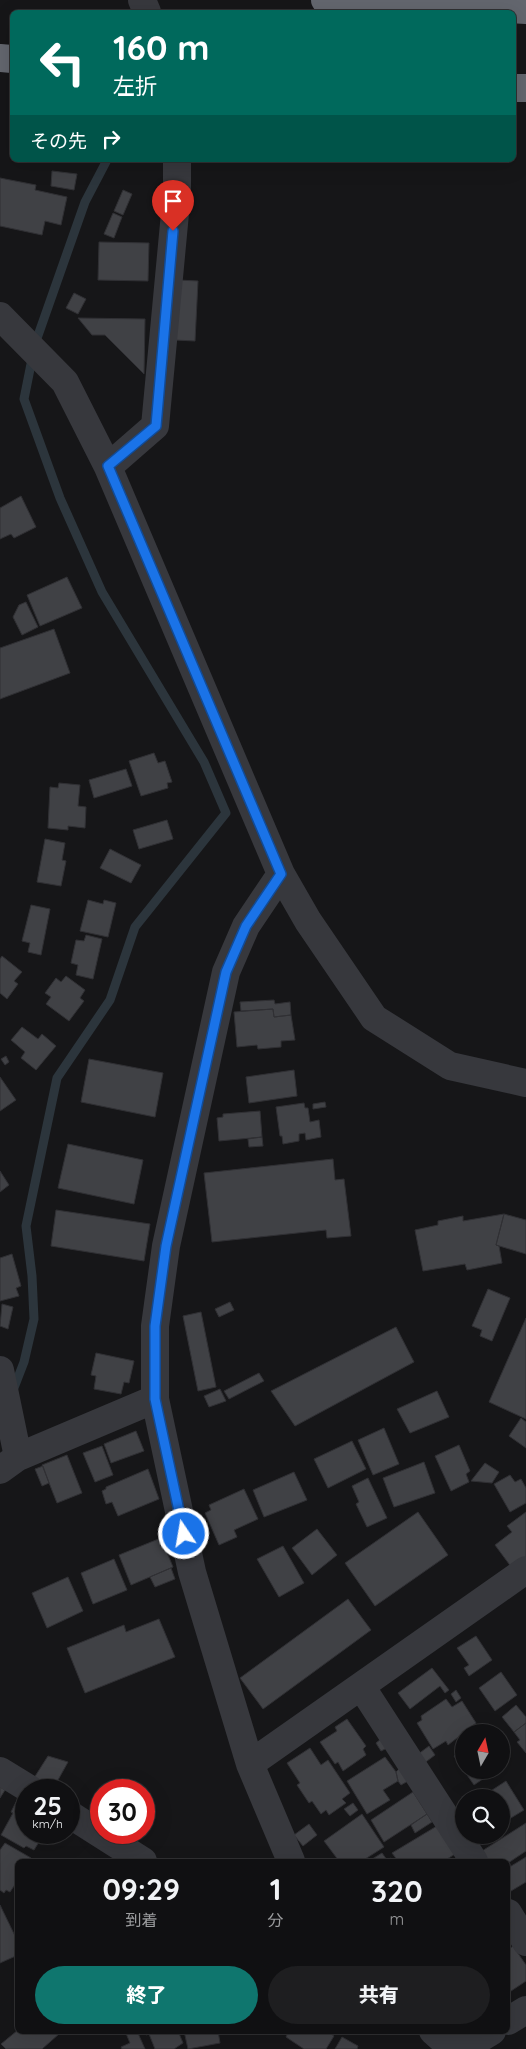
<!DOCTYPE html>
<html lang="ja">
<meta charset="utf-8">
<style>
:root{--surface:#101012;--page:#1e1e20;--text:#f1f3f6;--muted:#9c9d9f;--line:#303032;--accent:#0f766e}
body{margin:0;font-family:Quicksand,"Noto Sans JP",sans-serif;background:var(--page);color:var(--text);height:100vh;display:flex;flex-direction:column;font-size:19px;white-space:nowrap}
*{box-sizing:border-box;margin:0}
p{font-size:16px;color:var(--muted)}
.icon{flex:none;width:28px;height:28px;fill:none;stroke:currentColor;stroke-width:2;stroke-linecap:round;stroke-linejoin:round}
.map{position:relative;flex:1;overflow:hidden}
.panel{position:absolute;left:15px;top:1859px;width:495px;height:175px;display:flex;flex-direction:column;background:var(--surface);border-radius:8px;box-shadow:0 5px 20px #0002,0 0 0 1px var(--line)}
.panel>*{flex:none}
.guide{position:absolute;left:10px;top:10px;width:506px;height:152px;border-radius:8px;box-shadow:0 5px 20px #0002,0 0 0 1px var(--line);background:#00695c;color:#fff;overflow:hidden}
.needle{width:32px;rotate:9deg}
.buttons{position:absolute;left:455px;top:1724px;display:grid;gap:10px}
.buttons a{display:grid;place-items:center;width:55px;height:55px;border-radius:50%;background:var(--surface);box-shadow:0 5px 20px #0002,0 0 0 1px var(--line);font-size:25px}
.speed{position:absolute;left:15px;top:1779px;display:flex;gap:10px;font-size:25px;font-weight:700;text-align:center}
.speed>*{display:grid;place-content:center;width:65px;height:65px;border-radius:50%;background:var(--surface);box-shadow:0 5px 20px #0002,0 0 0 1px var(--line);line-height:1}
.speed small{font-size:12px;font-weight:400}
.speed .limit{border:8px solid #d22;background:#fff;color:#111}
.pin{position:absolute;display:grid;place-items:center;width:42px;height:42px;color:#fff;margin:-51px -21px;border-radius:50% 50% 50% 0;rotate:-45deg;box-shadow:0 0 5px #0007}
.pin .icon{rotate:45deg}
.me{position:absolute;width:55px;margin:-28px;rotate:348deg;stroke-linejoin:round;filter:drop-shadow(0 0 4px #0008)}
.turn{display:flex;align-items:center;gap:18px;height:105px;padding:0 20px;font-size:22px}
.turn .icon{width:65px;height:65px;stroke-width:2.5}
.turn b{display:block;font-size:35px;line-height:42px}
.then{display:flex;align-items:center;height:48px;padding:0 20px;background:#0003;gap:10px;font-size:19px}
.eta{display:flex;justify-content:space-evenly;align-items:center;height:85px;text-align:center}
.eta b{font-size:30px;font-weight:800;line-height:35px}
.button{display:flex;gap:10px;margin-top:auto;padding:10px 20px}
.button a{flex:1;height:58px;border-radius:30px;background:var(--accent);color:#fff;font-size:20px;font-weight:800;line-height:58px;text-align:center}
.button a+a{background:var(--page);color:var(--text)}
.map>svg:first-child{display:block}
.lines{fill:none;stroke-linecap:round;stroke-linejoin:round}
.stream{stroke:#2c353c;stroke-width:9}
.building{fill:#404145;stroke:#303034}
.street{stroke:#37383d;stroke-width:28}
.highway{stroke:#63666e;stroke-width:28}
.route-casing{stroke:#114b97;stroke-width:12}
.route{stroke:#1a73e8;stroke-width:9}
</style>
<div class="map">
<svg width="526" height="2049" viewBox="0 0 526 2049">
<rect width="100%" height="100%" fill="#161618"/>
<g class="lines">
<!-- stream -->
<path class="stream" d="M12,1393L24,1362L34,1319L32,1276L26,1226L57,1078L110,1000L135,927L226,813L204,762L102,592L60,498L24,399L35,344L85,202L107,160"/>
</g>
<!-- building -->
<path class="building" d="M52,171L77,174L74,190L51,186Z
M0,178L36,185L35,190L67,197L61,225L45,221L42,235L0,226Z
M123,190L132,194L123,215L114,211Z
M113,213L122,217L114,238L104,234Z
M99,242L149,243L148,281L98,280Z
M178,280L198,281L195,341L175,340Z
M74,293L86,299L78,314L66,308Z
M78,318L145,319L144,374L105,335H92Z
M21,496L36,527L14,538L11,534L0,539V508Z
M67,577L82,608L40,626L27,595Z
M26,602L38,627L22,635L13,617L19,605Z
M54,629L70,673L0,699V648Z
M154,753L158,763L165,761L172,782L167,783L168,788L141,796L129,761Z
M126,769L132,786L94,798L89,780Z
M59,783L80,785L78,806L86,807L85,828L68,826V830L48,828L50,787L58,788Z
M167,820L173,839L139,849L133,830Z
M45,839L65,843L62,860L66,861L61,886L37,882Z
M110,849L141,865L131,883L100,868Z
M88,900L103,904L104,900L116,903L108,937L80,931Z
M31,905L50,909L41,955L28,952L30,943L22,941Z
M86,935L102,939L93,979L76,975L78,965L71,963L76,940L84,941Z
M2,956L22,972L14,981L18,984L7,999L0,993V959Z
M66,976L85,990L80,998L84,1001L69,1021L46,1004L51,997L45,993L56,978L61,982Z
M274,1000L275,1004L290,1002L291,1015L274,1017L273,1009L241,1011L240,1002Z
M273,1009L274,1017L291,1015L295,1040L281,1041V1047L258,1049L257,1045L237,1047L234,1012Z
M22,1027L38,1039L42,1034L56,1046L36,1070L21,1058L25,1052L11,1040Z
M6,1056L9,1062L5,1065L1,1059Z
M89,1059L163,1073L155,1117L81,1102Z
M294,1070L297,1096L249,1103L246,1077Z
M0,1077L16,1100L0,1111Z
M325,1102L326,1107L313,1109V1104Z
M304,1103L305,1108H308L310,1122L319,1120L321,1137L306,1140L305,1133L299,1134V1141L283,1144L282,1136H280L276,1107Z
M260,1111L262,1137L219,1141L217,1118L223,1117V1114Z
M262,1137L263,1146L249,1147L248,1139Z
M68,1144L143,1160L134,1204L58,1188Z
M333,1159L335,1180L344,1179L351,1236L327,1238L326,1230L212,1242L204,1173Z
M0,1171L9,1185L0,1192Z
M56,1210L150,1224L144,1261L51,1246Z
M504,1214L496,1245L499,1246L502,1263L467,1270L465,1264L423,1271L415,1230L438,1225V1221L463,1216V1221Z
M504,1214L526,1220V1254L496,1245Z
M12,1254L21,1286L16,1288L19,1296L0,1301V1258Z
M488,1289L510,1298L492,1341L480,1336L482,1330L472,1326Z
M230,1302L234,1310L219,1317L215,1309Z
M2,1304L13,1307L8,1329L0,1326Z
M201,1312L216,1387L198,1391L183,1316Z
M526,1318V1419L489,1402Z
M396,1327L414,1362L295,1426L271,1391Z
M96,1353L134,1361L129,1383L124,1382L121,1394L94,1389L96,1376L91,1375Z
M259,1373L264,1381L229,1399L224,1391Z
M220,1389L226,1401L209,1407L204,1396Z
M437,1391L449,1417L410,1433L397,1409Z
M521,1418L526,1422V1448L509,1436Z
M384,1428L399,1464L373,1475L358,1440Z
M136,1431L144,1451L111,1463L104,1444Z
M352,1441L366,1469L328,1488L314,1459Z
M459,1445L470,1471L466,1474L469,1482L451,1491L435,1456Z
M102,1446L113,1475L95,1482L83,1453Z
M67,1455L82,1493L57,1503L42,1465Z
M424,1462L435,1493L394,1507L383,1478Z
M485,1463L499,1472L492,1483L471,1481Z
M43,1466L49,1483L42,1486L35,1469Z
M148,1469L159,1499L118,1516L112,1502L106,1504L102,1491L106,1489V1487Z
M294,1472L307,1500L264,1517L253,1490Z
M510,1475L515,1482L521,1479L526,1488V1503L510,1512L494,1484Z
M368,1478L387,1518L367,1527L356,1504L359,1502L352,1486Z
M244,1489L258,1519L234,1530L237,1537L219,1545L205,1513L211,1510L209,1505Z
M418,1512L448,1555L375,1606L345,1563Z
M526,1512V1557L512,1568L495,1545L512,1532L507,1526Z
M317,1529L337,1555L312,1575L292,1548Z
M161,1538L173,1567L131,1585L119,1555Z
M283,1546L304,1583L279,1597L257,1559Z
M114,1559L127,1590L93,1604L81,1573Z
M171,1568L175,1579L155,1587L150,1577Z
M68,1577L83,1611L47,1628L32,1593Z
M348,1599L371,1630L263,1709L240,1678Z
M159,1619L175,1657L85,1693L67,1648L124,1625L126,1632Z
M476,1636L492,1660L469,1676L464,1668L469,1665L457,1648Z
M432,1668L449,1690L445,1693L440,1686L410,1709L398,1693Z
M501,1672L517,1695L495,1711L479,1688Z
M456,1690L461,1698L456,1702L451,1694Z
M446,1699L452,1707L462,1701L476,1723L448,1745L446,1741L433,1749L417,1723L422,1720L421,1716Z
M516,1705L526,1717V1723L514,1732L502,1717Z
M347,1719L366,1746L363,1749L366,1755L343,1771L338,1762L335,1764L320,1742L337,1731L335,1727Z
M526,1723V1753L517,1742L520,1740L514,1732Z
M381,1739L387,1748L381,1751L376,1743Z
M429,1746L435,1755L423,1764L417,1755Z
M310,1748L321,1765L328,1760L350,1793L342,1799L346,1803L329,1815L326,1810L321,1814L312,1801L309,1803L297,1785L300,1783L287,1763Z
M464,1749V1770H496L474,1785L454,1756Z
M48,1756L68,1762L53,1789L34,1778Z
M385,1757L396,1772L398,1781L383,1790L390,1800L367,1814L347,1781Z
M400,1768L408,1781L401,1785L398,1781L396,1772Z
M506,1781L524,1810L501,1824V1798H480Z
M0,1787L5,1790L0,1798Z
M413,1792L427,1814L384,1842L371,1820Z
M16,1802L26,1808V1832H37L42,1837L34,1850L26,1846L24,1848L1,1835L13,1813L11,1812Z
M353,1803L358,1810L350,1816L344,1809Z
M362,1814L384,1847L362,1861H339L324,1841Z
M427,1814L432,1822L415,1833L411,1825Z
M526,1823V1851L508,1863V1861H488L482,1851Z
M309,1824L317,1835L303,1846L294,1835Z
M437,1826L455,1854L444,1861H398L392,1853Z
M5,1843L31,1858L29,1861H18V1880L10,1892L6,1890L4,1893L0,1890V1850Z
M382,1853L387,1860L391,1858L393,1861H369Z
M526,1857V1882L511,1891L508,1885V1868Z
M0,1905L18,1942V1955L0,1963Z
M513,1946L526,1965V1981L508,1993V1950Z
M18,2030V2031H56L59,2034L42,2049H6L1,2044Z
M125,2031H137L145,2049H122L121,2047L130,2043Z
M145,2031H178L183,2043L174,2049H155L149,2034L146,2035Z
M184,2031H218L220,2043L188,2049Z
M289,2031H327L334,2036L326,2049H304L286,2037Z
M342,2037L358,2046L357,2049H335Z"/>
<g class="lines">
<!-- street -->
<path class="street" d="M142,0L147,12
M0,316L65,382L108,467L281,874L308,921L374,1018L450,1066L526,1083
M108,467L155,426L177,192V160
M281,874L246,926L226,972L166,1246L155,1326V1399L192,1572L250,1764L291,1861
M0,1370L18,1457
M0,1470L18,1457L155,1399
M361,1686L474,1861
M250,1764L526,1570
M0,1771L31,1790
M69,1814L143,1861
M508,1913L526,1942
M508,2021L526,2010
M433,2031L453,2049
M463,2049L492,2031"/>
<!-- highway -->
<path class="highway" d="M325,0L526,10
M0,58L12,59
M514,88H526"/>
</g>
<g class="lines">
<defs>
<path id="route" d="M173,231L156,426L108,466L281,874L246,926L226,972L166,1246L155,1326V1399L184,1534"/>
</defs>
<!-- route casing -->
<use href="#route" class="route-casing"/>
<!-- route -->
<use href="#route" class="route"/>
</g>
</svg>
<div class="buttons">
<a><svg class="needle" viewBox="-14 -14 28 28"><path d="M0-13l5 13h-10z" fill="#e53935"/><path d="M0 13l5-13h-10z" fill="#9c9d9f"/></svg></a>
<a><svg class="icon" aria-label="search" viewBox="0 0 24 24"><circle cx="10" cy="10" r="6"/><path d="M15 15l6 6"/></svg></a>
</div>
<div class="speed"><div>25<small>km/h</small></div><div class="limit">30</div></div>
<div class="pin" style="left:173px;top:231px;background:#d93025"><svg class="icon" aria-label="arrive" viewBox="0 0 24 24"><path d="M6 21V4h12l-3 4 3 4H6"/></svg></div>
<svg class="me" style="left:184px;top:1534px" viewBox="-20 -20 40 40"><circle r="17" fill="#1a73e8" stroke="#fff" stroke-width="3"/><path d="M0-11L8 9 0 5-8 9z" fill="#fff"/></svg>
<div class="guide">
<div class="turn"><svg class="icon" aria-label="left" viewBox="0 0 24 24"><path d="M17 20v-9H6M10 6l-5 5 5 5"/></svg><div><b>160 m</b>左折</div></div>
<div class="then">その先<svg class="icon" aria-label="right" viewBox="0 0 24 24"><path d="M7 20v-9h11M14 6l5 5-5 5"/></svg></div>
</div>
<section class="panel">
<div class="eta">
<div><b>09:29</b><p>到着</p></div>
<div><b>1</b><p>分</p></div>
<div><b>320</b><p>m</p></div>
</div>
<div class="button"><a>終了</a><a>共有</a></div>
</section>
</div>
